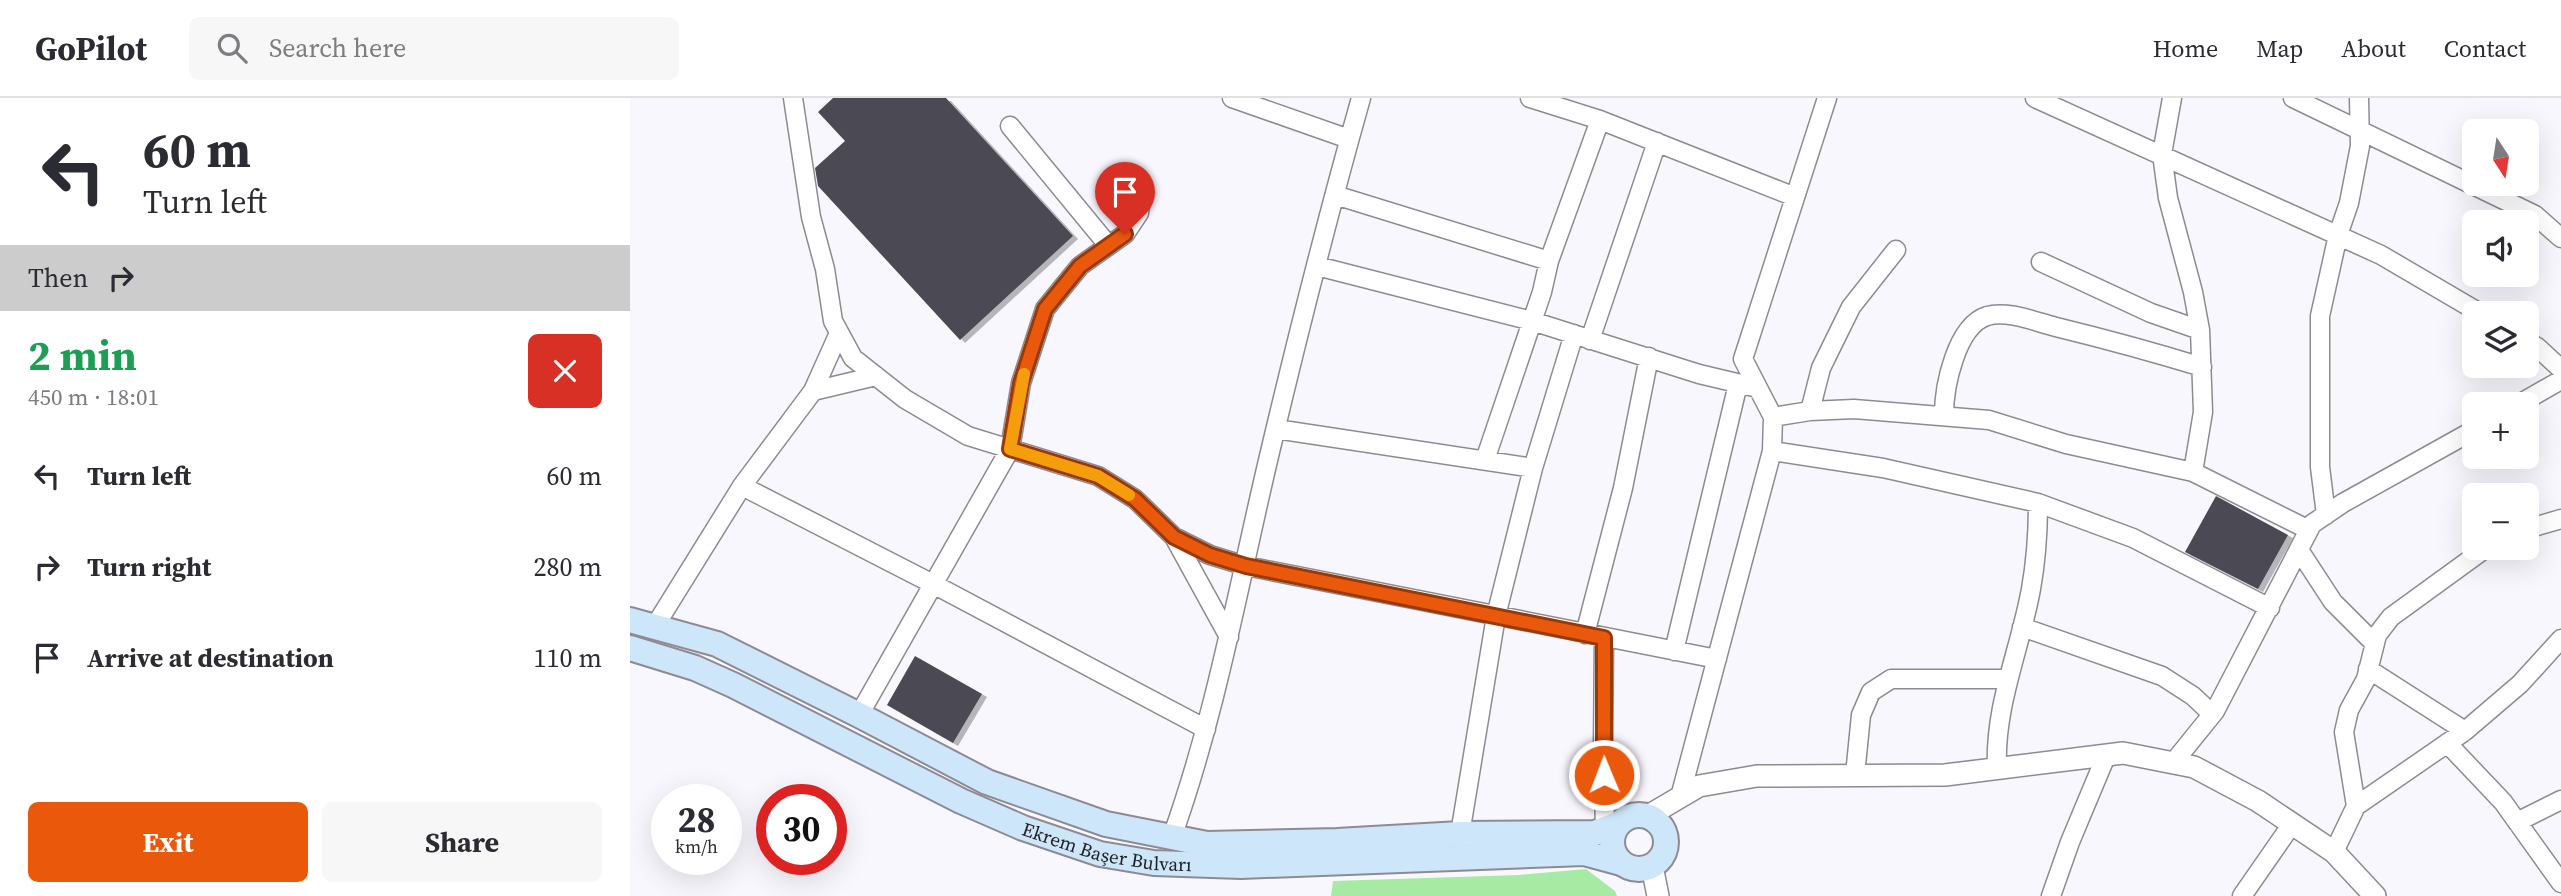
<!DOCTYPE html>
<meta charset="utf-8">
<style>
:root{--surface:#fff;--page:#f7f7f7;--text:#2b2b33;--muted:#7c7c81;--line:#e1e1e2;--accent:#ea580c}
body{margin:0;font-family:"Source Serif 4",serif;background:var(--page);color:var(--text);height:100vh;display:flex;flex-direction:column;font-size:26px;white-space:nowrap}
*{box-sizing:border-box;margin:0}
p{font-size:23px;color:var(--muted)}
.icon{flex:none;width:38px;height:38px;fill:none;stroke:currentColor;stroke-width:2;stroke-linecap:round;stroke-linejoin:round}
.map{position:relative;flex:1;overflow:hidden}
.details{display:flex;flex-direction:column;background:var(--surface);width:630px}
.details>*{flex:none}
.guide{background:#fff;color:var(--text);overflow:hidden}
.needle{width:46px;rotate:168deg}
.tools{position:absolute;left:1832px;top:21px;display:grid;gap:14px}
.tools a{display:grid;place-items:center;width:77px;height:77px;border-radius:10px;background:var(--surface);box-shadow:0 7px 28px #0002;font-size:35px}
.speed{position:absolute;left:21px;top:686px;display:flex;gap:14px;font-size:35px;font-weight:700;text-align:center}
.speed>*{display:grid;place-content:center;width:91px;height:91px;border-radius:50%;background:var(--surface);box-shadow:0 7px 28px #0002;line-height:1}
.speed small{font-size:18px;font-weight:400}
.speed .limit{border:10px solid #d22;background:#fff;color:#111}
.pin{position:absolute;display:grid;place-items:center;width:60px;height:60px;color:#fff;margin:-72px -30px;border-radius:50% 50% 50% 0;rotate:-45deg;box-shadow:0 0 7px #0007}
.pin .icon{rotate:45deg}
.me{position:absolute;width:77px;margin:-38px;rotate:359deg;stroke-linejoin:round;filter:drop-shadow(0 0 5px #0008)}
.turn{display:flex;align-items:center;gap:24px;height:147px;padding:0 28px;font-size:32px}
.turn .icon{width:91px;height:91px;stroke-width:2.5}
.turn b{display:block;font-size:49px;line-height:60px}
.then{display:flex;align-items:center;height:66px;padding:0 28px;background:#0003;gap:14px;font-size:26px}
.round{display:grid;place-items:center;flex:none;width:74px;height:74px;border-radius:10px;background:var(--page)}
.overview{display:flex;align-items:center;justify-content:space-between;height:119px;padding:0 28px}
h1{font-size:42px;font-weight:700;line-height:52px;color:#1e9e55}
.action{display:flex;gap:14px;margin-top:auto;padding:14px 28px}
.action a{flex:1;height:80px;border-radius:10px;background:var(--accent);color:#fff;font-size:28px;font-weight:700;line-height:80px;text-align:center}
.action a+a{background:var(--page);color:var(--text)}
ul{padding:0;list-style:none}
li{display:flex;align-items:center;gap:21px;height:91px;padding:0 28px}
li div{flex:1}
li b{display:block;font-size:26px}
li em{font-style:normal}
header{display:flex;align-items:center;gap:42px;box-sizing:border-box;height:98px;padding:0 35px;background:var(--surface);border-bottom:2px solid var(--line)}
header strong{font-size:33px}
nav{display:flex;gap:38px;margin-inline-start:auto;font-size:24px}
.search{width:490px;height:63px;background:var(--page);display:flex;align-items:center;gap:18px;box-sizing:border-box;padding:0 24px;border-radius:10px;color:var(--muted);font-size:26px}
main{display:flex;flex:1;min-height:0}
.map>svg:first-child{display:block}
.green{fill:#a6eaa3}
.building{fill:#4c4a53;filter:url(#shadow)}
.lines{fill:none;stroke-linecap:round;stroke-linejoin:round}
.minor-casing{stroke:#8d8a94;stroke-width:21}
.tertiary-casing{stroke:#8d8a94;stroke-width:24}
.secondary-casing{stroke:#8d8a94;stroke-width:28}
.minor{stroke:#fff;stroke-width:18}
.tertiary{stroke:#fff;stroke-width:21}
.secondary{stroke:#cde6fa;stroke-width:24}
.route-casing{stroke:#983908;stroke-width:18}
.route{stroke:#ea580c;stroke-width:12}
.slow{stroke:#f59e0b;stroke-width:12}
.labels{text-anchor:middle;stroke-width:7;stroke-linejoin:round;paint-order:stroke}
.street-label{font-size:19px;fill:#222226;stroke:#fff}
</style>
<header>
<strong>GoPilot</strong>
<div class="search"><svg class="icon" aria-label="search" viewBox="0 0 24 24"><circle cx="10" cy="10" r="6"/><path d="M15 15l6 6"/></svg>Search here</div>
<nav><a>Home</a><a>Map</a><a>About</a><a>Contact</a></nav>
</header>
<main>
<section class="details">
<div class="guide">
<div class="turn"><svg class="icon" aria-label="left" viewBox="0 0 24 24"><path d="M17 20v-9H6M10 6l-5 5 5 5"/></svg><div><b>60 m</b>Turn left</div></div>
<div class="then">Then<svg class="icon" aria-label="right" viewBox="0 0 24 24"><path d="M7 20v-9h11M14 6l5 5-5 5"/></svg></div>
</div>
<div class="overview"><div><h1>2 min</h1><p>450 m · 18:01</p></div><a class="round" style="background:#d93025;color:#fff"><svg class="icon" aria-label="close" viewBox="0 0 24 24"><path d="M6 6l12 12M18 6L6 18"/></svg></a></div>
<ul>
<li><svg class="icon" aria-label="left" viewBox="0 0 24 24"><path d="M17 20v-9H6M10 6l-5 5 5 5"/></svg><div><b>Turn left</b></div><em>60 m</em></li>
<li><svg class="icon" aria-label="right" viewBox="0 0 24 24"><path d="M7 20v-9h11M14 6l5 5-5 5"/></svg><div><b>Turn right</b></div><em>280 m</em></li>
<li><svg class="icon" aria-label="arrive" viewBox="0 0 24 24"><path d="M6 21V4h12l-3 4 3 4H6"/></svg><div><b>Arrive at destination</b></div><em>110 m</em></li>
</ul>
<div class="action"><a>Exit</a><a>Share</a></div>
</section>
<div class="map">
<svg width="1931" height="798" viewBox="0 0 1931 798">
<defs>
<filter id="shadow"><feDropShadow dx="5" dy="3" stdDeviation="0" flood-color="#0004"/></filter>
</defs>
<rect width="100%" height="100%" fill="#f9f7fe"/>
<!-- green -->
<path class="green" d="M956,771L985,793L987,798H701L703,783L889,777Z"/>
<!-- building -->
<path class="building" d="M203,0H316L443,138L330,242L188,88L185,70L215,43L188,14Z
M1586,398L1658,437L1628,491L1555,454Z
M285,558L352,596L323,645L257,607Z"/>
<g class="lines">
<defs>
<path id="minor" d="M163,0L181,119L195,171L203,223L223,260L275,301L338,338L468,378L505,401L544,439L599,539
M602,0L719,41
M900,0L970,22L1165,99
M1405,0L1751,157L1850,215
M1542,0L1532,56L1538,100L1563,194L1570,232L1573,314L1563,374
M1663,0L1905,117L1931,140
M380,28L478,147
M705,97L919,163
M1411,164L1521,215L1570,232
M687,168L902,223L1069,276L1128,290
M960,242L1027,44
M1897,243L1907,249L1931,271
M183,293L209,235
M1889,306L1931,282
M1180,313L1224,311L1359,322L1436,346L1563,374L1679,432
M1314,317C1314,289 1326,228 1357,218C1378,212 1406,224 1426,229C1475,241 1523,254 1572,269
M1143,319L1180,313L1191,270L1221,209L1266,152
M646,331L903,370
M1142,353L1253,370L1408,405L1503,440L1640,510
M855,362L912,194L919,163L970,22
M112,388L303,486L576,631
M1696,417L1690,369V218L1708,137L1719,105L1730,48L1729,0
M1897,431L1931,421
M544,439L580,457L616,468L1087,561
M1669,452L1703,504L1745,546
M25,528L112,388L183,293L246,278
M1392,529L1532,578L1563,598L1582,616
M955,536L993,390L1019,259
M974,540L973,649L975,731
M1044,553L1108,286
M1738,571L1835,633
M229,617L380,351L391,285L415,211L450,168L495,136L509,115L512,91L507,79
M1817,645L1873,704L1931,785
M1543,665L1585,613L1682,426L1713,405L1844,332
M1367,671C1364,608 1390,552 1401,491C1406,463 1408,434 1408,405
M1225,677L1231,617L1241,594L1261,581H1378
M1050,699L1142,353L1143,319L1113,261L1197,0
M1726,708L1714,634L1719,612L1736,581L1747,537L1761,519L1856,450
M1887,724L1931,702
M830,736L866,518L903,370L944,236
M542,739C587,613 609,484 640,354C668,236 698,117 731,0
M1704,754L1726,708L1835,633L1890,586L1931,541
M1421,798L1440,744L1476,658
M1612,798L1662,726"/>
<path id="tertiary" d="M1018,718L1069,688L1127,678L1315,677L1493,655L1564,669L1628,703L1704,754L1745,798
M1022,768L1028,798"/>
<g id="secondary">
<path d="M0,522L87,546L229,617L357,684L476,726L577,746L707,743L830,736L965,735L988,726"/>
<path id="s1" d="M0,550L65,570L103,587L331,703L393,730L470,756L524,765L611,768L954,755L991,765"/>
<circle cx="1009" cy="744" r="27"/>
</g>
</defs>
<!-- minor casing -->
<use href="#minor" class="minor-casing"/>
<!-- tertiary casing -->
<use href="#tertiary" class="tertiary-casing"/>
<!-- secondary casing -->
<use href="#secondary" class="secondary-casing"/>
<!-- minor -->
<use href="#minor" class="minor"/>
<!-- tertiary -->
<use href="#tertiary" class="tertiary"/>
<!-- secondary -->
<use href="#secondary" class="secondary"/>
</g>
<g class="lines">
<defs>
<path id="route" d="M495,136L450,168L415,211L391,285L380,351L468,378L505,401L544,439L580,457L616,468L974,540V677"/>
</defs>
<!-- route casing -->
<use href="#route" class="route-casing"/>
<!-- route -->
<use href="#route" class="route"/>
<!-- slow -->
<path class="slow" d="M394,276L380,351L468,378L499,397"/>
</g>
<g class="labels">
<!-- street labels -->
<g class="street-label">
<text dy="7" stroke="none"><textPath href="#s1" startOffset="520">Ekrem Başer Bulvarı</textPath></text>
</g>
</g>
</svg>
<div class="tools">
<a><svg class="needle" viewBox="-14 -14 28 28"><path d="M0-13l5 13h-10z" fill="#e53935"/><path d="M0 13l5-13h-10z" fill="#7c7c81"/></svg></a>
<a><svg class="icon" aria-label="sound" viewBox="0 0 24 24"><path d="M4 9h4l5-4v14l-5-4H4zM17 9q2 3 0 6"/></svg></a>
<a><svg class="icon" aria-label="layers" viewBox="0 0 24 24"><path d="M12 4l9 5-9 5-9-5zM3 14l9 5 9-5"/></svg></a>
<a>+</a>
<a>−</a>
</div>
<div class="speed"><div>28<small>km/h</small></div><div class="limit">30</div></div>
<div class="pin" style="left:495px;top:136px;background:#d93025"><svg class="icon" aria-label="arrive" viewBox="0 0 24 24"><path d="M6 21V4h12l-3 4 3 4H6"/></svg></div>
<svg class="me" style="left:974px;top:677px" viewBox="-20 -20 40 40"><circle r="17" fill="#ea580c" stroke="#fff" stroke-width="3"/><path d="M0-11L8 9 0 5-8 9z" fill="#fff"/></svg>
</div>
</main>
